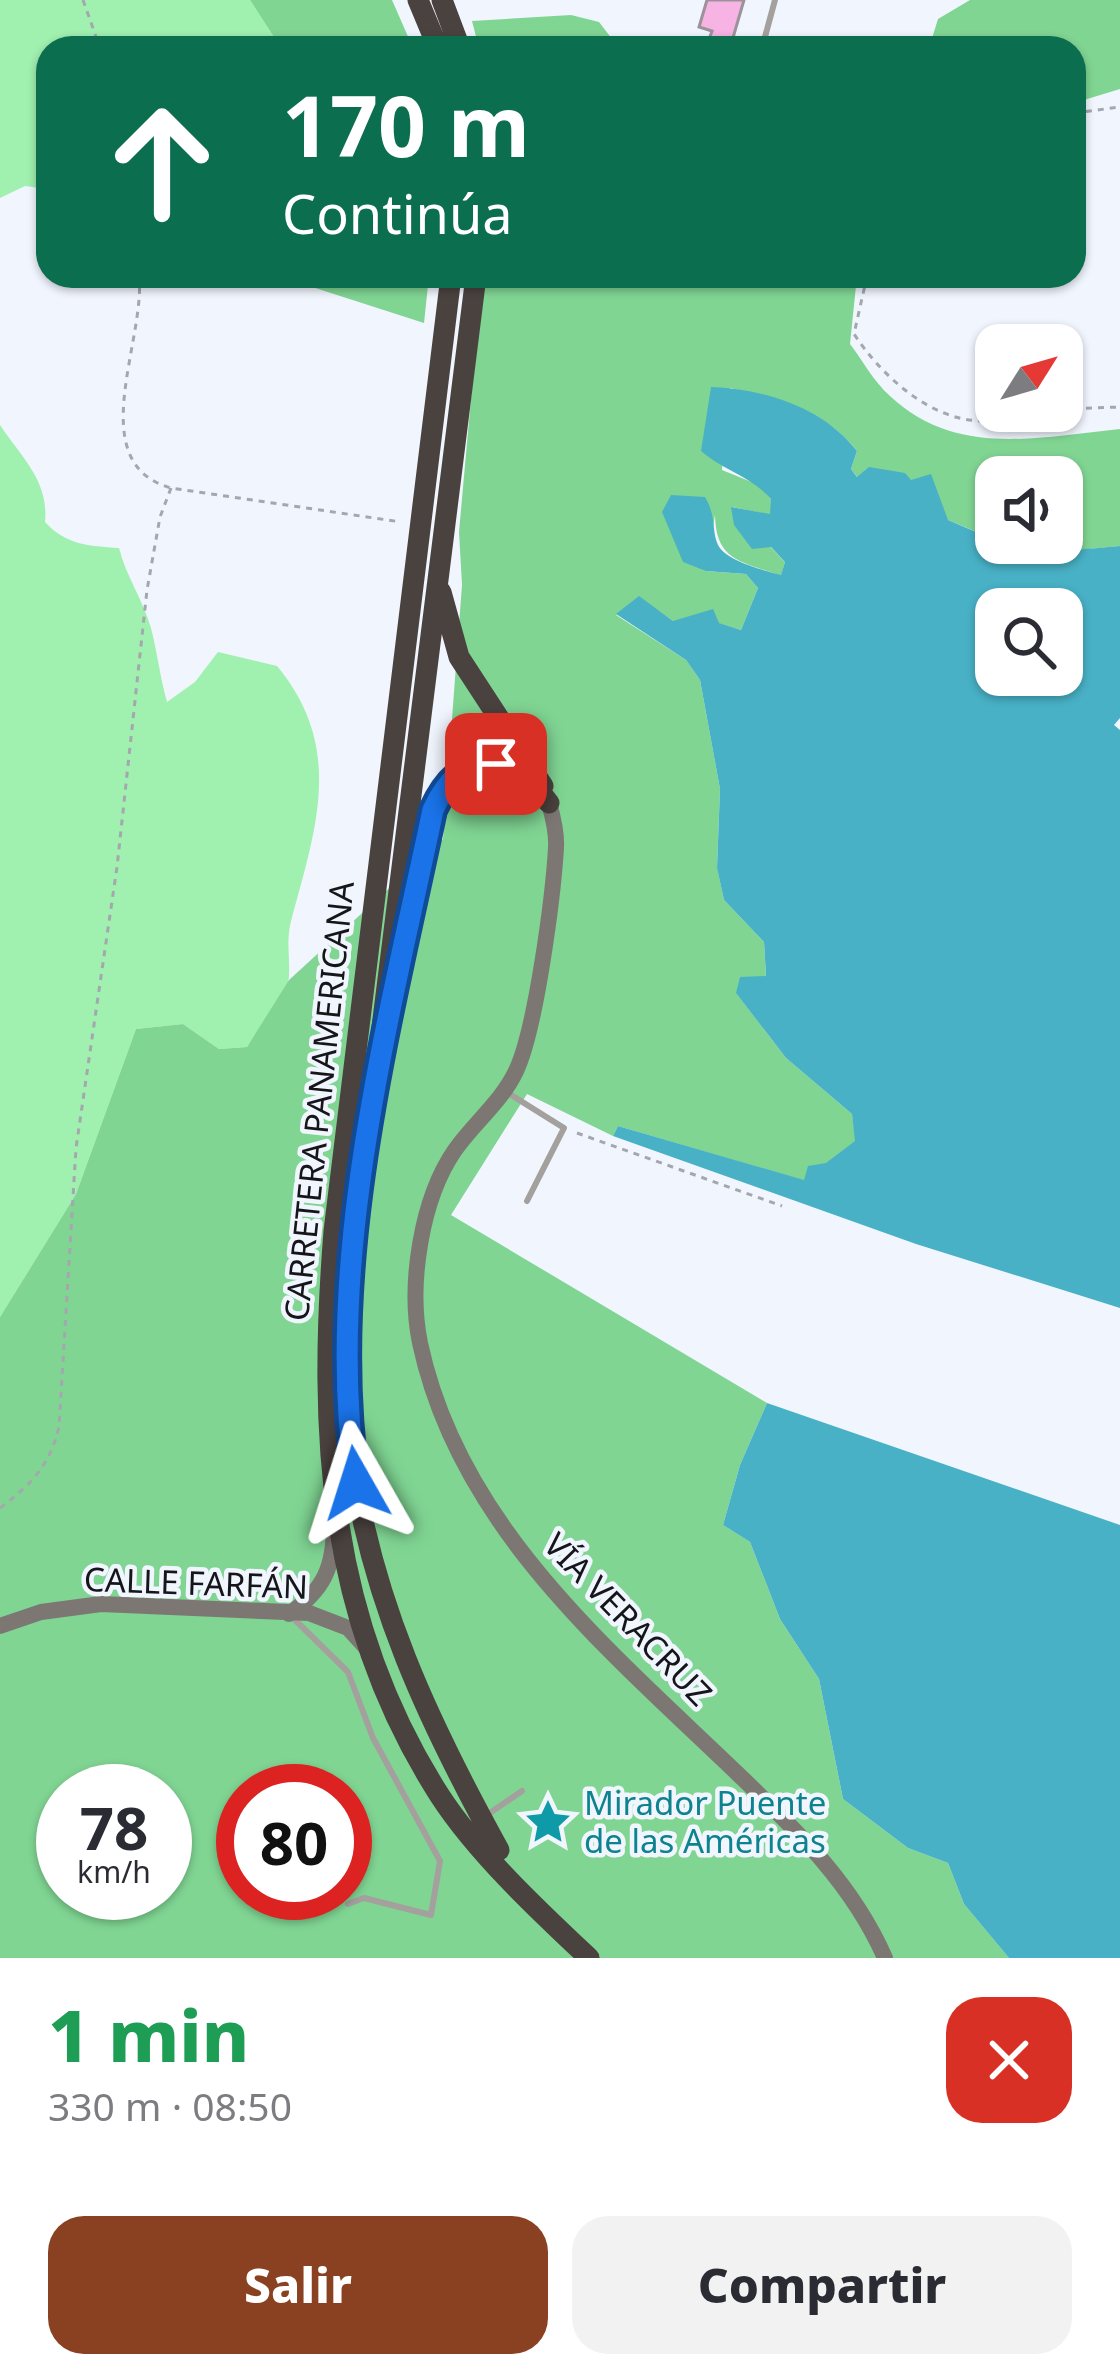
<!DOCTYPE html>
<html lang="es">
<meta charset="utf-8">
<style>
:root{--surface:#fff;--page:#f2f2f3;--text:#2b2b33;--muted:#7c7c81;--accent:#8a4122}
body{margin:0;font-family:"Noto Sans",sans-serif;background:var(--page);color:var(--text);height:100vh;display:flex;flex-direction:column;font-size:45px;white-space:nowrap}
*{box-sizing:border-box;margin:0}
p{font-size:39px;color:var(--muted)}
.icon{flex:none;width:66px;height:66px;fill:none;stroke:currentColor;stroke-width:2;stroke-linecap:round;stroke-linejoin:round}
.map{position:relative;height:1958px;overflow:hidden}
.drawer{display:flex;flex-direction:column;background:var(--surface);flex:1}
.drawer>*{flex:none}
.banner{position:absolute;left:36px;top:36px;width:1050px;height:252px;border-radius:36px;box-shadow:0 3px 9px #0004;background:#0b6e4f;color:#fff;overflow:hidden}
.needle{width:78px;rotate:53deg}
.controls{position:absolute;left:975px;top:324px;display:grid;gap:24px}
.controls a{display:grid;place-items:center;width:108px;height:108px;border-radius:24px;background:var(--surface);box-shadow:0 3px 9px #0004;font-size:60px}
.speed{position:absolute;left:36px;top:1764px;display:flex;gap:24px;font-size:60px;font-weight:700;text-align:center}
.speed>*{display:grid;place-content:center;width:156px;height:156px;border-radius:50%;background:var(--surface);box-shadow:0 3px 9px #0004;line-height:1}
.speed small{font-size:30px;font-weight:400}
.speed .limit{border:18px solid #d22;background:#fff;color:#111}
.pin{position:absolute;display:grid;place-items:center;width:102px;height:102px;color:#fff;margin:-51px;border-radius:24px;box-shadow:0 6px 18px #0006}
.me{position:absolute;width:132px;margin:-66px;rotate:354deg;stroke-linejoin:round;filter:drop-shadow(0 0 9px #0008)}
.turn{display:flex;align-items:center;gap:42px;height:252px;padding:0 48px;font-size:54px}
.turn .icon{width:156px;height:156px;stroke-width:2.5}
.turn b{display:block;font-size:84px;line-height:102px}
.round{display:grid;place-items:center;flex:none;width:126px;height:126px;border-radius:36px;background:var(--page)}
.overview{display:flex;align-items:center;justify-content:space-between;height:204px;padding:0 48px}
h1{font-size:72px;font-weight:800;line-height:90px;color:#1e9e55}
.primary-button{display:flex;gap:24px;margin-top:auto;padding:24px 48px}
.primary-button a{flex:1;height:138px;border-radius:36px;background:var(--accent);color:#fff;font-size:48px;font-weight:800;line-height:138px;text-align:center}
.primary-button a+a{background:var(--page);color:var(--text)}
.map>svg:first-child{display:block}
.green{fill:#a0f0b0}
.forest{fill:#80d593;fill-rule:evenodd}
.water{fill:#48b1c6;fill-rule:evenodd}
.building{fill:#f6b3e4;stroke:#9b9399;stroke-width:3}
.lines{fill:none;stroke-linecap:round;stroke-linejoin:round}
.path{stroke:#a4a7ae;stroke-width:3;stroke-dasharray:6 6;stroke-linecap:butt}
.lane{stroke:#a4a09e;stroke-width:6}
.secondary{stroke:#7d7774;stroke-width:16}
.highway{stroke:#4a423f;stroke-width:21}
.route-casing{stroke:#114b97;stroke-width:30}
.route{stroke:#1a73e8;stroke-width:21}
.labels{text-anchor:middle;stroke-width:9;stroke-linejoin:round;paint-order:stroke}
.street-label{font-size:33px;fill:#151619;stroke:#f1f5fe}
.culture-label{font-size:33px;fill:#0d838f;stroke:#f1f5fe;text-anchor:start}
</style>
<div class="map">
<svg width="1120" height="1958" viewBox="0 0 1120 1958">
<rect width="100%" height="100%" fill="#f1f5fe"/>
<!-- green -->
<path class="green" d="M0,0H250L281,48H48V189L25,186L0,198Z
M0,425C22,458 49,481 45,522C66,545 89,546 119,548C126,576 143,600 151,628C157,651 160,677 167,702L195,682L218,652L277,666C345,748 316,828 291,921C286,941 290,956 289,976C288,998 259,1028 247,1047L219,1049L183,1024L136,1029L76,1194L0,1317Z"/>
<!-- forest -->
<path class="forest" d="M250,0H392L413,48H281Z
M970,0H1120V89L1074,103V48H929L938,19Z
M571,15L599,22L619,48H479L472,21Z
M278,276H429L424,323Z
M482,276H857L850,344C863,361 874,382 890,396C956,458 1039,437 1120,429V546C1079,550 1043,555 1004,543H1062V477H996V540L948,520L911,480L858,478L851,469L857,451C826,411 777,398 730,388L722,470L759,485L771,499V515L732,507L785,562L781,576C742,561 716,562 715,515L706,571L746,574L758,588L741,630L718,623L673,621L639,597L616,615L686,660L700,680L720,789L717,867L724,900L764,942L766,977L737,994L786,1058L852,1114L856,1141L805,1181L618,1126L613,1136L527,1094L451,1215L767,1403L740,1465L723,1525L750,1542L780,1619L819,1679L843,1799L908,1848L948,1863L964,1904L1009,1958H0V1317L76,1194L136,1029L183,1024L219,1049L247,1047L289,980L443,839L462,585L459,532ZM63,1791H165V1893H63ZM243,1791H345V1893H243Z"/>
<!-- water -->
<path class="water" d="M711,387C764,389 823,407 857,451L851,469L857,477L869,467L905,473L911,480L931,474L948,520C1019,551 1041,554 1120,546V718L1114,725L1120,730V1308L916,1244L613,1136L618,1126L804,1180L808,1166L826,1163L855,1141L852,1114L786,1058L736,993L740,977L766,976L764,942L724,900L717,868L720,789L700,680L686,660L616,614L639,596L673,621L713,609L719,623L741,630L758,588L746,574L706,571L683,562L662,512L671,495L705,497C717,517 711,530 718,545C727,562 764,570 781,575L785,562L771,547L752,549L734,525L731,507L770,514L771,499C752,477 723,470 701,451ZM996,609H1062V675H996Z
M767,1403L1120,1525V1958H1009L964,1904L948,1863L908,1848L843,1799L819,1679L780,1619L750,1542L723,1525L740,1465Z"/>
<!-- building -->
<path class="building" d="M707,0H744L730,48H706L712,31L699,27Z"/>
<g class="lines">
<!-- path -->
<path class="path" d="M83,0L100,48
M1074,113L1120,107
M139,276C146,341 82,463 171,488L401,522
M867,276L854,334C881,375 930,421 983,421C1005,421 1028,414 1050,411
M1062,409L1120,407
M577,1133L782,1206
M0,1508C31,1485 50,1465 59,1427L76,1148L117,867L147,590L160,517L171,488"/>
<!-- lane -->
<path class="lane" d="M762,48L775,0
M508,1093L564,1128L527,1201
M291,1616L348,1672L373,1738L440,1861L431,1915L364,1898L348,1904
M484,1817L522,1791"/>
<!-- secondary -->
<path class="secondary" d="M549,803C553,817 557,833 556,848C553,897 536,1029 516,1071C502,1101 474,1123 455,1150C421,1199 408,1285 420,1343C459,1527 610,1651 739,1775C797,1831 852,1883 885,1958
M289,1614C324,1590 334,1567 334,1525
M0,1626L41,1612L101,1604L309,1613L348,1628L367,1649"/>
<!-- highway -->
<path class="highway" d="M418,0L438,48
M442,0L460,48
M451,276L334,1231C318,1432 327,1620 440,1796C477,1853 539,1911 589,1958
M476,276L353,1259C349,1323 343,1387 351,1451C369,1597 429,1723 499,1850
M441,592L459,657L543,786
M404,948C415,897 422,766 488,764C515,763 534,783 549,803"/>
</g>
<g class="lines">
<defs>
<path id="route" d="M356,1483C323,1263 388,1024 433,810C446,782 462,763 496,764"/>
</defs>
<!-- route casing -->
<use href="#route" class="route-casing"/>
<!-- route -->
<use href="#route" class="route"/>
</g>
<!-- icons -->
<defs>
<symbol id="sight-bare" viewBox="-9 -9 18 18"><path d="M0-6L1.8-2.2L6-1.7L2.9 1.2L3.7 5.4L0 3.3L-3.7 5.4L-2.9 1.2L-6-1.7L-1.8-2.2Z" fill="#0f9aa8" stroke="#f1f5fe" stroke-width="2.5" paint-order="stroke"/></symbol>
</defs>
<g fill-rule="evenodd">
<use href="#sight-bare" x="515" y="1789" width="66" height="66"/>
</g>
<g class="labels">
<!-- street labels -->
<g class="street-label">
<text transform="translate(319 1101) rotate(-84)" y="12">CARRETERA PANAMERICANA</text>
<text transform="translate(196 1583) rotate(2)" y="12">CALLE FARFÁN</text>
<text transform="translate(628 1619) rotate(46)" y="12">VÍA VERACRUZ</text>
</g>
<!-- culture labels -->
<g class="culture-label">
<text x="584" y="1815">Mirador Puente<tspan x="584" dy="38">de las Américas</tspan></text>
</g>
</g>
</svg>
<div class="controls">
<a><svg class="needle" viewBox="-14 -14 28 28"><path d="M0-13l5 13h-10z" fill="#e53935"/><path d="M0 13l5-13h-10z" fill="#7c7c81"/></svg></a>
<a><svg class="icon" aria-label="sound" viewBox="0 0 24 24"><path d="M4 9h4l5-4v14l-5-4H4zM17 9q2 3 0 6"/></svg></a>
<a><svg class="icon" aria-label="search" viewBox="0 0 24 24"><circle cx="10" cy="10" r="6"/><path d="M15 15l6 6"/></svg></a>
</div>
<div class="speed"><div>78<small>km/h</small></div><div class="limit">80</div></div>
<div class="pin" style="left:496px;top:764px;background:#d93025"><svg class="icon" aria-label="arrive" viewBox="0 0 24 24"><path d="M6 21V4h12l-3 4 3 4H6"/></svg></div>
<svg class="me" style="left:356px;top:1483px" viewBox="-20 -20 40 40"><path d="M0-17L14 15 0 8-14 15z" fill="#1a73e8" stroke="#fff" stroke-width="4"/></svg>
<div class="banner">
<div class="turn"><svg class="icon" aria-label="ahead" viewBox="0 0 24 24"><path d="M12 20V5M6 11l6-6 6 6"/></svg><div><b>170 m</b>Continúa</div></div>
</div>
</div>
<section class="drawer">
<div class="overview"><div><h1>1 min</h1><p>330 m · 08:50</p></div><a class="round" style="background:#d93025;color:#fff"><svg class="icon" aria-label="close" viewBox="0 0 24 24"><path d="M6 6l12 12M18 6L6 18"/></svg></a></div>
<div class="primary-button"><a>Salir</a><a>Compartir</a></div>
</section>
